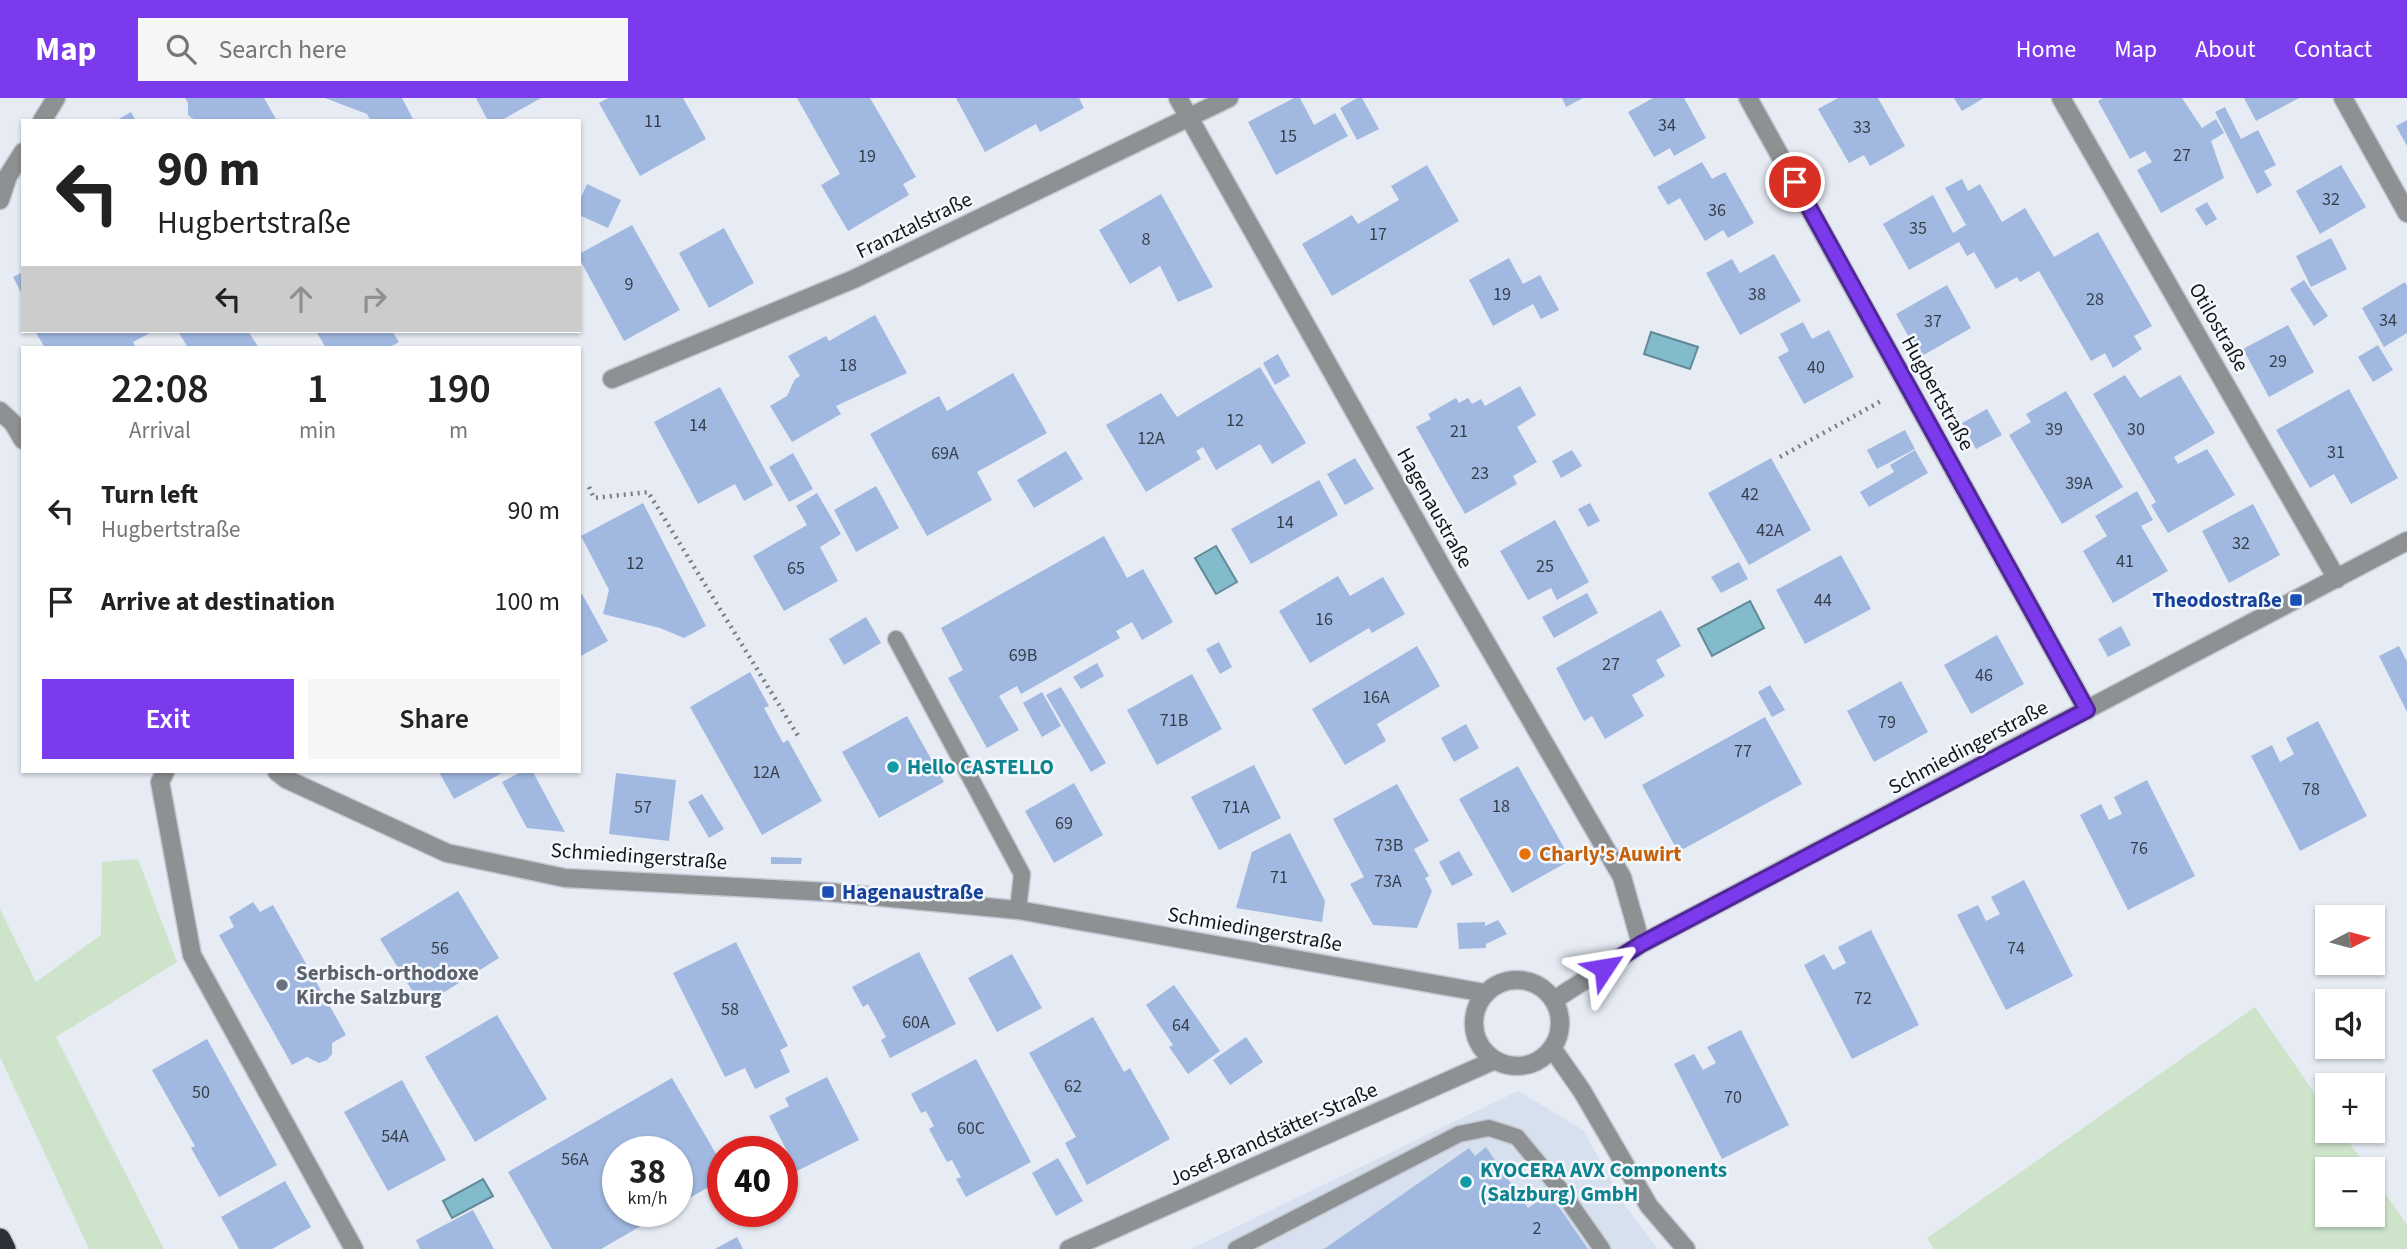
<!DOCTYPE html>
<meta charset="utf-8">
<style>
:root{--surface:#fff;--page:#f6f6f6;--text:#222;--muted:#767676;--accent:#7c3aed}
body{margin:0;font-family:"Source Sans 3",sans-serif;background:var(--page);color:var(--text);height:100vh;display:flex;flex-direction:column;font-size:26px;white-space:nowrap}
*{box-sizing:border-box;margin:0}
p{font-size:23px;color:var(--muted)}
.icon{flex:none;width:38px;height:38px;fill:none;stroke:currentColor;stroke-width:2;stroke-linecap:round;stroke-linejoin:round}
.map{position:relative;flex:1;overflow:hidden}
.side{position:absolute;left:21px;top:248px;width:560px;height:427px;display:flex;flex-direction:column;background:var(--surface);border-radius:0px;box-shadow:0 2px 5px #0004}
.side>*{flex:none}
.top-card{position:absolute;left:21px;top:21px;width:560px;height:214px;border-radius:0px;box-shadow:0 2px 5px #0004;background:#fff;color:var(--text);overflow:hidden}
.needle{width:46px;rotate:84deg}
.controls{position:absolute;left:2315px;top:807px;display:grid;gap:14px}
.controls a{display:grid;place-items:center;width:70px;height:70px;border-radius:0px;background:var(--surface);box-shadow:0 2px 5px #0004;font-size:35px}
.speed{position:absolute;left:602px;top:1038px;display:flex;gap:14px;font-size:35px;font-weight:700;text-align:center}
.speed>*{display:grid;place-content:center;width:91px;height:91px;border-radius:50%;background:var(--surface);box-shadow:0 2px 5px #0004;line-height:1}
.speed small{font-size:18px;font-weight:400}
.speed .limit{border:10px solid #d22;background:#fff;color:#111}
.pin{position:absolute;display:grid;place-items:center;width:60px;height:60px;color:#fff;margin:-30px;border:4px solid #fff;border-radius:50%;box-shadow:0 2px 7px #0007}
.me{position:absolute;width:77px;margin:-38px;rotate:57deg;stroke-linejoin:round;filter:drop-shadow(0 0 5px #0008)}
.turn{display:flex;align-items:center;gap:24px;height:147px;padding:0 21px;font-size:32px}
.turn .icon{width:91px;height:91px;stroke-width:2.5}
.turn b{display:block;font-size:49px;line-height:60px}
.lanes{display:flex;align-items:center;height:66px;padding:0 21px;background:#0003;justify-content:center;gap:35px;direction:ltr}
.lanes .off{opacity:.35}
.eta{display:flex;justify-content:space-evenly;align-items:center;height:119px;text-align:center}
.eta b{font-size:42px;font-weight:600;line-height:49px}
.action{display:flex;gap:14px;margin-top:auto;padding:14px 21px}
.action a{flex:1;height:80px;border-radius:0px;background:var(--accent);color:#fff;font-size:28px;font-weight:600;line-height:80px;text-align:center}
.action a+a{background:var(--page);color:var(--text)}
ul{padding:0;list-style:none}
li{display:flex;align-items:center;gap:21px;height:91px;padding:0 21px}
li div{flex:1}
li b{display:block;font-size:26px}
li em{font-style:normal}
header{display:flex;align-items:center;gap:42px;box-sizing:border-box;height:98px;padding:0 35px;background:var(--accent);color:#fff}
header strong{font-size:33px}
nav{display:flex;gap:38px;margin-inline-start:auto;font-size:24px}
.search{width:490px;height:63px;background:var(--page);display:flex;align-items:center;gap:18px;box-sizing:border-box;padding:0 24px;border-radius:0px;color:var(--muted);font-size:26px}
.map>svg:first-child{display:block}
.built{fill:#d7e0ef}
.green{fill:#cde4cb}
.water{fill:#82bbcc;stroke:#618a96;stroke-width:2}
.building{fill:#a1b9e1}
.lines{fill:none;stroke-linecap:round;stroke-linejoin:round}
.service-casing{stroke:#c4c9d1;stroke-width:19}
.minor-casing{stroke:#c4c9d1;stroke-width:21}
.tertiary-casing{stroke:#c4c9d1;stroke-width:21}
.motorway-casing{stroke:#c4c9d1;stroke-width:24}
.path{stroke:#797d83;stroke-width:4.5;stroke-dasharray:2 5;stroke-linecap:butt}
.service{stroke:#8e9194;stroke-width:16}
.minor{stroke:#8e9194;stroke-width:18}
.tertiary{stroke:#8e9194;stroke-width:18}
.motorway{stroke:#2c3037;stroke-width:21}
.route-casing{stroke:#51269a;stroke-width:18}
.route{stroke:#7c3aed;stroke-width:12}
.transit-dot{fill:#1a4fb4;stroke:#f5f8fd;stroke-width:2.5}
.culture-dot{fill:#0f9aa8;stroke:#f5f8fd;stroke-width:2.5}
.food-dot{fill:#e8710a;stroke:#f5f8fd;stroke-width:2.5}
.worship-dot{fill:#6b7280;stroke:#f5f8fd;stroke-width:2.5}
.labels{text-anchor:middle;stroke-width:5;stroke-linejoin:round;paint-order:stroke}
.number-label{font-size:18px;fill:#373f4b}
.street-label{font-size:21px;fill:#141619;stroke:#f5f8fd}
.transit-label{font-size:21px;font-weight:bold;fill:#164399;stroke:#f5f8fd;text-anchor:end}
.culture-label{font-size:21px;font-weight:bold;fill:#0d838f;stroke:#f5f8fd;text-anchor:start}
.food-label{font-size:21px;font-weight:bold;fill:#c56008;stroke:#f5f8fd;text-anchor:start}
.worship-label{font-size:21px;font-weight:bold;fill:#5b616d;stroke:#f5f8fd;text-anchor:start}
</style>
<header>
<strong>Map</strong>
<div class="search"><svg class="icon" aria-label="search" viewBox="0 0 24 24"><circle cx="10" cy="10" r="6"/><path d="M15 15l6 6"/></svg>Search here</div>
<nav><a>Home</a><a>Map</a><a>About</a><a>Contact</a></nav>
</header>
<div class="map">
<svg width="2407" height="1151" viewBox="0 0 2407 1151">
<rect width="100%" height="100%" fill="#e6ebf4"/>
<!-- built -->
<path class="built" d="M1518,993L1583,1032L1626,1109L1658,1151H1191Z"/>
<!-- green -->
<path class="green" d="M138,761L177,864L56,939L164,1151H89L0,959V811L36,884L101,837L102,764Z
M2255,909L2327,1013L2328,1032L2341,1033L2368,1071H2328V1116H2373V1078L2407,1127V1151H1934L1927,1140Z"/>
<!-- water -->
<path class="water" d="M1651,234L1698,249L1690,271L1644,256Z
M1216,448L1237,484L1216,496L1195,460Z
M1750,503L1764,530L1712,558L1698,531Z
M483,1081L493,1098L452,1120L443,1103Z"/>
<!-- building -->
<path class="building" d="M185,0H264L277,23H196L188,17V5Z
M325,0H402L414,23H371L367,16Z
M476,0H541L500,23H488Z
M608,0H683L706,41L640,78L599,5Z
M797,0H870L916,79L903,86L909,97L848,133L821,87L840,76Z
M956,0H1079L1084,10L1040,34L1036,26L985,54Z
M1294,0H1300L1314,27L1335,15L1348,38L1276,77L1248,24Z
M1357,0H1362L1379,31L1357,42L1340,10Z
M1562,0H1583L1566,9Z
M1653,0H1684L1706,40L1674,58L1670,50L1654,59L1628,14Z
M1838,0H1878L1905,48L1870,68L1864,57L1849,65L1818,11Z
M1954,0H1984L1962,13Z
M2103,0H2182L2202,30L2216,21L2224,35L2211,43L2224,80L2161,115L2137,72L2152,64L2145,53L2130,61L2098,3Z
M2244,0H2299L2256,23Z
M2225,9L2241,41L2258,32L2276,67L2264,73L2272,87L2257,96L2215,14Z
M131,14L136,23H115Z
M2407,22V48L2396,28Z
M1702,64L1712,81L1725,74L1754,125L1728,140L1723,132L1705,143L1680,100L1668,107L1657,89Z
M1427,67L1459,123L1332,198L1302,146L1352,117L1358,126L1399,102L1391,88Z
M2341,67L2366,109L2320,136L2296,93Z
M1962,81L1968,93L1980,86L2002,124L2025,110L2054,159L2098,134L2152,228L2134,238L2142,251L2113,270L2105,255L2091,263L2039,173L2020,184L2017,179L1996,191L1974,154L1967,158L1959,144L1909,172L1883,126L1933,97L1953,135L1966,127L1945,90Z
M587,86L621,102L608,130L579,117V104Z
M1161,96L1213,189L1178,204L1160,168L1130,186L1099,132Z
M2207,104L2217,121L2206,128L2195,111Z
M632,127L680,212L624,243L579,160V156Z
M724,130L754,185L709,210L679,155Z
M2331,140L2347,171L2311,189L2296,158Z
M1774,156L1801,203L1740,237L1706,175L1732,161L1740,175Z
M1509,160L1523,186L1540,177L1559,212L1541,221L1533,206L1493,228L1469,182Z
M23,174V198L13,179Z
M2304,182L2328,218L2314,228L2290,191Z
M2405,184L2407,188V235L2384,249L2362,210Z
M1947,187L1971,230L1920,259L1896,216Z
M875,217L907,275L836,308L841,316L792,344L770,308L787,298L795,281L800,278L788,258L826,238L829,243Z
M1803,224L1812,241L1829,232L1854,279L1804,306L1778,259L1789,253L1780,236Z
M2288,227L2314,274L2269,299L2243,251Z
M35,233H154L133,244L136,250H45Z
M178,233H248L259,250H188Z
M316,233H392L399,244L388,250H326Z
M2378,247L2393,272L2373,284L2358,259Z
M1278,256L1290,278L1275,287L1263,265Z
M1260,269L1306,345L1272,366L1260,346L1216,372L1203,349L1196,353L1201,361L1146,394L1106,327L1161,295L1177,319Z
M1013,275L1047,335L977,374L992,402L927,438L870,336L939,298L947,313Z
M2125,277L2140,300L2180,277L2215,335L2174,359L2178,366L2207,351L2235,397L2168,435L2151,407L2156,404L2093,296Z
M1520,288L1536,317L1517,329L1537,364L1513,378L1517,386L1465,416L1416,329L1431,321L1428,316L1456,300L1459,305L1468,300L1472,306L1481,301L1485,308Z
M720,289L773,387L744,403L735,386L698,406L654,324Z
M2349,291L2398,380L2351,406L2334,376L2310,390L2276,332Z
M2066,293L2123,389L2062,426L2009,337L2031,324L2026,316Z
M1987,311L2002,337L1976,351L1962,325Z
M1905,332L1915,351L1877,371L1867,352Z
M1572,352L1582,368L1561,380L1552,363Z
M1915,352L1928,375L1869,409L1860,394L1894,374L1890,367Z
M1066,353L1083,381L1034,410L1017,382Z
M793,355L813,391L789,404L769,369Z
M1355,360L1374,391L1345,407L1327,376Z
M1771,360L1811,432L1749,467L1708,395Z
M1319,382L1338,417L1251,466L1231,431Z
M876,388L899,430L856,454L834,412Z
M2137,393L2153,422L2141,428L2168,473L2113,505L2083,453L2107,438L2095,418Z
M817,395L841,436L820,449L838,483L784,513L753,458L807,427L796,408Z
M643,405L706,528L684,540L660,530L603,516L609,492L581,438Z
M1590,405L1600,423L1588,429L1578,411Z
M2253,406L2280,457L2229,485L2202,433Z
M1555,422L1589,484L1557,502L1551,490L1528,502L1500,453Z
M1104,438L1127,480L1143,471L1173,524L1142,542L1132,524L1116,533L1120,540L1021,596L1017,588L999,598L1019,632L987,650L948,580L963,572L941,530Z
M1841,457L1871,511L1805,546L1776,492Z
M1739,464L1748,481L1721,495L1711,479Z
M1338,478L1350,498L1383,479L1405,516L1372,535L1369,530L1310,565L1279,513Z
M1587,495L1598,515L1554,540L1542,519Z
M582,496L608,543L579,559V498Z
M1661,512L1681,548L1656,562L1665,578L1632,597L1644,618L1605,641L1592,618L1584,623L1556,570Z
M866,519L881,545L844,567L829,541Z
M2121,528L2131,547L2108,559L2098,541Z
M1997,537L2024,586L1971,616L1944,567Z
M1219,544L1232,569L1220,576L1206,551Z
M1417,548L1440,588L1377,626L1386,643L1345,667L1312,611Z
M2399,548L2407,564V614L2379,558Z
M1097,565L1104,578L1081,591L1073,579Z
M750,574L769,608L764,610L783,645L788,642L822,703L762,737L690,609Z
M1192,576L1222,631L1157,667L1127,612Z
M1901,583L1928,634L1874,664L1847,613Z
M1770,587L1785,612L1772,619L1758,594Z
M1061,589L1106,665L1091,674L1046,597Z
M1042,594L1061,628L1042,639L1023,605Z
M907,618L944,684L879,720L842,654Z
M1765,619L1802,686L1678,754L1642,687Z
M2318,623L2367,718L2300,753L2251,658L2272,647L2280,664L2294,656L2286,640Z
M1466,626L1479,650L1454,664L1441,640Z
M1254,667L1281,720L1219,752L1191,699Z
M1518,668L1571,762L1512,795L1459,701Z
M439,674H504L454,701Z
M521,674H533L565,734L527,730L502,684Z
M616,675L676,682L669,743L609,736Z
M2147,682L2195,778L2128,812L2080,717L2101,706L2109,722L2122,716L2114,699Z
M1074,685L1103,737L1054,765L1025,713Z
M1397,686L1429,743L1414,751L1429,778L1425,780L1432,793L1417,830L1373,827L1350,786L1364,779L1333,721Z
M702,696L724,731L709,740L688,704Z
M1290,735L1325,803L1322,824L1236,810L1252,754Z
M1459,753L1473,777L1452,788L1439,764Z
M771,759L802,760L801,766H771Z
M2024,782L2073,878L2006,912L1957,817L1978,807L1986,823L2000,816L1991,799Z
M458,793L499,860L422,908L380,841Z
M253,804L260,814L273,807L346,937L332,945V956L327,962L319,965L307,959L292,967L219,837L234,829L229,819Z
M1498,822L1507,836L1486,846V850L1459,851L1457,825L1485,824V828Z
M1871,832L1919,927L1852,961L1804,867L1824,856L1833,872L1846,865L1838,849Z
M736,844L788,948L780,952L790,974L755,991L745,970L725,979L673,875Z
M919,854L956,926L890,960L881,942L886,939L868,906L863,909L852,889Z
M1012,856L1042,910L997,934L968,880Z
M1174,887L1220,953L1188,976L1169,949L1173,947L1146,907Z
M497,917L547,1001L475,1044L425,959Z
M1093,919L1124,974L1130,970L1170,1041L1087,1087L1065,1045L1076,1039L1029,955Z
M1741,932L1789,1027L1722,1061L1674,966L1694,956L1703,972L1716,965L1707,949Z
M1246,939L1263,964L1230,987L1213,962Z
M207,941L277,1067L219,1099L191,1050L195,1048L152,972Z
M976,961L1031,1064L966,1099L956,1081L961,1079L952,1062L947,1064L929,1031L934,1028L926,1013L921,1015L911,996Z
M827,979L859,1042L797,1073L769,1018L789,1008L785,1000Z
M672,980L723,1068V1081L677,1107V1054H618V1113H667L601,1151H552L508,1074Z
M402,982L446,1062L388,1093L344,1014Z
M1486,1049L1528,1110L1550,1096L1588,1151H1324L1469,1050L1475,1058Z
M1058,1060L1083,1103L1056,1118L1032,1075Z
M285,1083L311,1129L272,1151H239L221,1119Z
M473,1112L494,1151H420L416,1142Z
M737,1139L743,1151H715Z"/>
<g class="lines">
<defs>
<path id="service" d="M896,541L1022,776L1018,812
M1236,1151L1459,1036L1489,1030L1517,1039L1560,1091L1602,1151"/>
<path id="minor" d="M1178,0L1442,469L1622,779L1641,846
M1748,0L2087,612
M2061,0L2337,481
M2343,0L2407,115
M42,23L56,0
M0,102L8,78L23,54
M612,281L854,181L1229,0
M165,674L160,684L192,857L354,1151
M1552,950L1582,993L1649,1108L1686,1151"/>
<path id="tertiary" d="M0,313L13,325L23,342
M277,674L286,681L447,755L565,780L828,794L1018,812L1485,895
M1474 925a43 43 0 1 1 86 0a43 43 0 1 1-86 0Z
M1554,902L1641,846L2407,443
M1069,1151L1495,962"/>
<path id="motorway" d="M0,1141L5,1151"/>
</defs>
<!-- service casing -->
<use href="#service" class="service-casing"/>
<!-- minor casing -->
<use href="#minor" class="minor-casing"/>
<!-- tertiary casing -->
<use href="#tertiary" class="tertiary-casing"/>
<!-- motorway casing -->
<use href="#motorway" class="motorway-casing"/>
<!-- path -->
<path class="path" d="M1780,359L1883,302
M589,389L594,400L648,394L800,641"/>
<!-- service -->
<use href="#service" class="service"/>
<!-- minor -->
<use href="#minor" class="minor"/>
<!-- tertiary -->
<use href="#tertiary" class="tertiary"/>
<!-- motorway -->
<use href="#motorway" class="motorway"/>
</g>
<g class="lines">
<defs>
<path id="route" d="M1604,870L1641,846L2087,612L1795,84"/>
</defs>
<!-- route casing -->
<use href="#route" class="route-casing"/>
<!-- route -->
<use href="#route" class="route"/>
</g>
<!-- markers -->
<g class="transit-dot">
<rect x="2289" y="495" width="14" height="14" rx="3.5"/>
<rect x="821" y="787" width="14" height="14" rx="3.5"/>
</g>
<g class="culture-dot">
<circle cx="893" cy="669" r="7"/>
<circle cx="1466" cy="1084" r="7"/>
</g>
<circle class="food-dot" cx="1525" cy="756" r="7"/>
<circle class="worship-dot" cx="282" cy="887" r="7"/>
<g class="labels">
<!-- number labels -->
<g class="number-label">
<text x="653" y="29">11</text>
<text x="1667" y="33">34</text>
<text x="1862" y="35">33</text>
<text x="1288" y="44">15</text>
<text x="2182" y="63">27</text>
<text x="867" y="64">19</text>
<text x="2331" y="107">32</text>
<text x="1717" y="118">36</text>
<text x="1918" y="136">35</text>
<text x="1378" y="142">17</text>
<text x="1146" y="147">8</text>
<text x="629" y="192">9</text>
<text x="1502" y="202">19</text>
<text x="1757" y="202">38</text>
<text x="2095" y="207">28</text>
<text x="2388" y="228">34</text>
<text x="1933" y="229">37</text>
<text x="2278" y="269">29</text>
<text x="848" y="273">18</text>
<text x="1816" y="275">40</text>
<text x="1235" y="328">12</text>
<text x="698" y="333">14</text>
<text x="2054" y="337">39</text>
<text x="2136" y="337">30</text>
<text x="1459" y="339">21</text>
<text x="1151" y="346">12A</text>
<text x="2336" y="360">31</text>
<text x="945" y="361">69A</text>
<text x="1480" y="381">23</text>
<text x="2079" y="391">39A</text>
<text x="1750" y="402">42</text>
<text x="1285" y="430">14</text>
<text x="1770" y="438">42A</text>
<text x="2241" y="451">32</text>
<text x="2125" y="469">41</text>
<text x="635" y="471">12</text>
<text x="1545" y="474">25</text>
<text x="796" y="476">65</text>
<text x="1823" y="508">44</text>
<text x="1324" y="527">16</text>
<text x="1023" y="563">69B</text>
<text x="1611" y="572">27</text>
<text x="1984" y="583">46</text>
<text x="1376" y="605">16A</text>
<text x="1174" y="628">71B</text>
<text x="1887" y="630">79</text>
<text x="1743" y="659">77</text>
<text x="766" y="680">12A</text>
<text x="2311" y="697">78</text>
<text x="1501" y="714">18</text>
<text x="643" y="715">57</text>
<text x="1236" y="715">71A</text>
<text x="1064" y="731">69</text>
<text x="1389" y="753">73B</text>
<text x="2139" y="756">76</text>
<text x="1279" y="785">71</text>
<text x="1388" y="789">73A</text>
<text x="440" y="856">56</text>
<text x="2016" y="856">74</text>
<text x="1863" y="906">72</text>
<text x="730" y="917">58</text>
<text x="916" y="930">60A</text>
<text x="1181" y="933">64</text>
<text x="1073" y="994">62</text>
<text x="201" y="1000">50</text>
<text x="1733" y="1005">70</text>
<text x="971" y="1036">60C</text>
<text x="395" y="1044">54A</text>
<text x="575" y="1067">56A</text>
<text x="1537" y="1136">2</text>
</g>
<!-- street labels -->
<g class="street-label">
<text transform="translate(914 127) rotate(-26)" y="7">Franztalstraße</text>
<text transform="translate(2219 229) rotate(60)" y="7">Otilostraße</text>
<text transform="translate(1938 295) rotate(61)" y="7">Hugbertstraße</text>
<text transform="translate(1435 410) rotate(61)" y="7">Hagenaustraße</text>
<text transform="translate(1968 649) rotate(-28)" y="7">Schmiedingerstraße</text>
<text transform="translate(639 758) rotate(4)" y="7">Schmiedingerstraße</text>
<text transform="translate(1255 831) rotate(10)" y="7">Schmiedingerstraße</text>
<text transform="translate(1273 1036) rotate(-24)" y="7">Josef-Brandstätter-Straße</text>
</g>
<!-- transit labels -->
<g class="transit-label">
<text x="2282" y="509">Theodostraße</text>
<text x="842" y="801" text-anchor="start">Hagenaustraße</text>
</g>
<!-- culture labels -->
<g class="culture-label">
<text x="907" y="676">Hello CASTELLO</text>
<text x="1480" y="1079">KYOCERA AVX Components<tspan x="1480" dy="24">(Salzburg) GmbH</tspan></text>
</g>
<!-- food labels -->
<g class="food-label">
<text x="1539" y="763">Charly's Auwirt</text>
</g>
<!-- worship labels -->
<g class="worship-label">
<text x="296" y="882">Serbisch-orthodoxe<tspan x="296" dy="24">Kirche Salzburg</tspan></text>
</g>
</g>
</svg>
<div class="controls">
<a><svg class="needle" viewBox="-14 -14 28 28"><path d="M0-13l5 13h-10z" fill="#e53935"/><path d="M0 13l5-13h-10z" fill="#767676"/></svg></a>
<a><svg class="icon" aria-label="sound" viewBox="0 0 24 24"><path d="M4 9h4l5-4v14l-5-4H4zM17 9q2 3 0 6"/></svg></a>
<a>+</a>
<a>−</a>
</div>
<div class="speed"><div>38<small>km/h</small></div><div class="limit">40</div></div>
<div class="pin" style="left:1795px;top:84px;background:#d93025"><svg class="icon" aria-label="arrive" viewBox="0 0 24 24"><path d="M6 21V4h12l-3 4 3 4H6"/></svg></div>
<svg class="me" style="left:1604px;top:870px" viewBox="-20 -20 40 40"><path d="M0-17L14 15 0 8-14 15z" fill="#7c3aed" stroke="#fff" stroke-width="4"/></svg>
<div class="top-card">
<div class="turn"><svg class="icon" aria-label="left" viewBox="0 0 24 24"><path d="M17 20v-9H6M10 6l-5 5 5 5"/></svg><div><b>90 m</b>Hugbertstraße</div></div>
<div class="lanes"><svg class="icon" aria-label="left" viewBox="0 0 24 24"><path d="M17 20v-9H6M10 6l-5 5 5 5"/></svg><svg class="icon off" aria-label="ahead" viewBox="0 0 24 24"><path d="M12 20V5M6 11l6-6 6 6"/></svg><svg class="icon off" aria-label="right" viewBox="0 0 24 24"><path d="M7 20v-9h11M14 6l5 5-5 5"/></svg></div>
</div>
<section class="side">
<div class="eta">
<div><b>22:08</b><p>Arrival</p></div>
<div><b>1</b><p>min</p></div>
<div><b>190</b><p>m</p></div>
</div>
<ul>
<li><svg class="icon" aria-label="left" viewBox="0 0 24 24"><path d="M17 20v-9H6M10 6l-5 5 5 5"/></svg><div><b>Turn left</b><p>Hugbertstraße</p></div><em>90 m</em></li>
<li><svg class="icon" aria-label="arrive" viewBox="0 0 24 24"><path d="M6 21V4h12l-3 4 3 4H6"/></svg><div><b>Arrive at destination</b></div><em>100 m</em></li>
</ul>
<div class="action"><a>Exit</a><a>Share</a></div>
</section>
</div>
